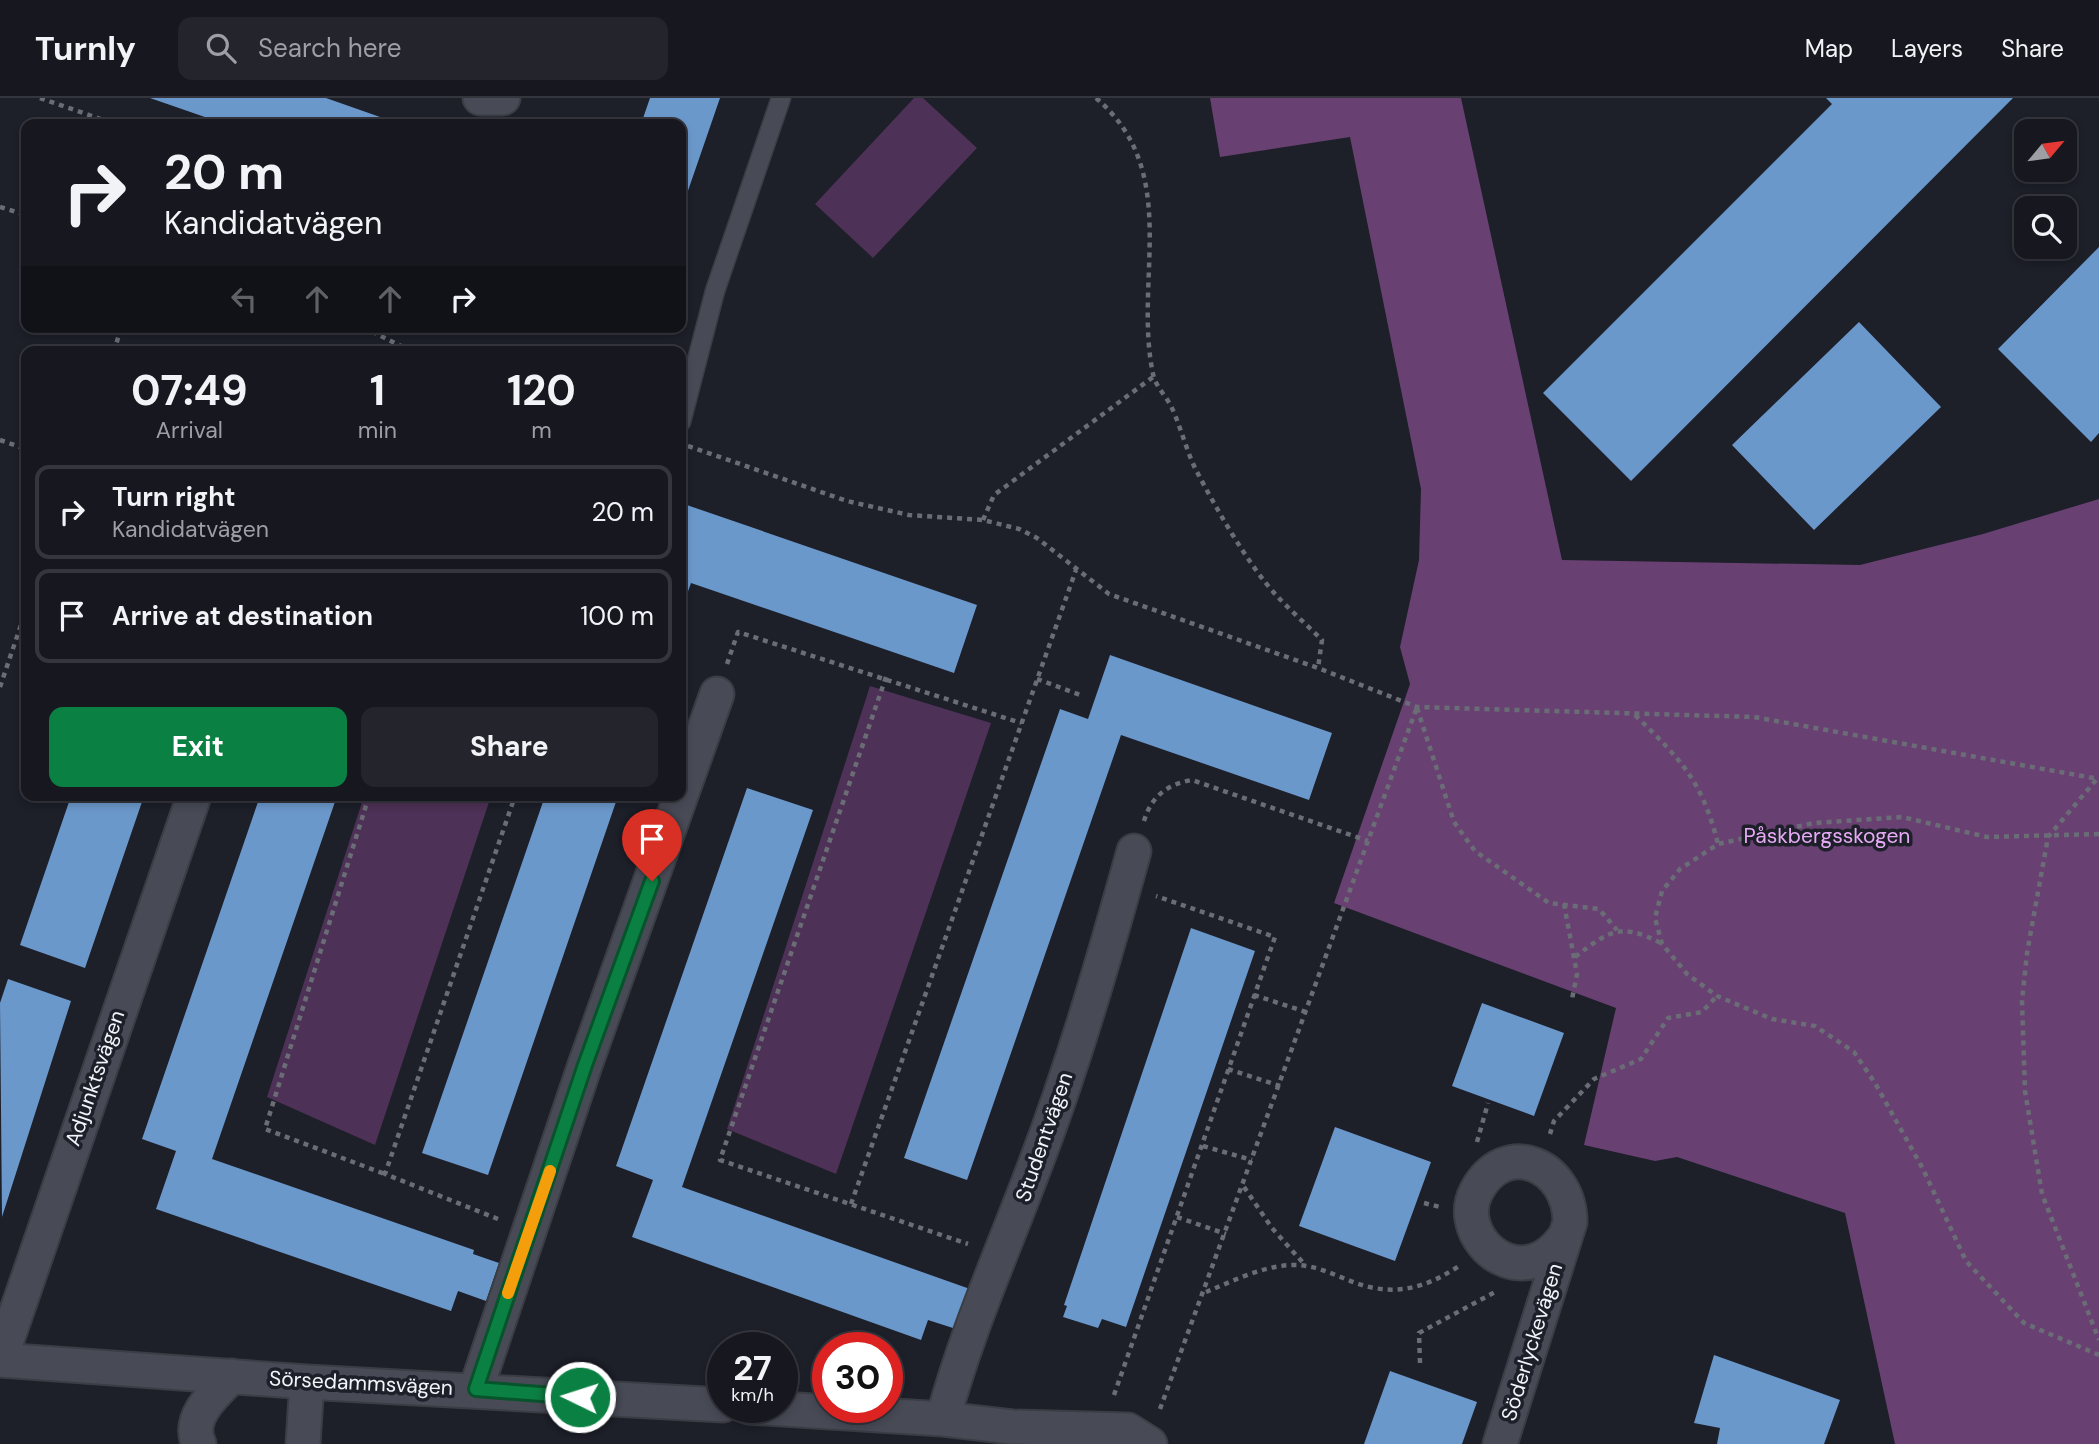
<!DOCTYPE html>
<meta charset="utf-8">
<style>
:root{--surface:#16171f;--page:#23242c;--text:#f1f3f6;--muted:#9e9fa4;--line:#35363d;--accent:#0b8043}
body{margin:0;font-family:"DM Sans",sans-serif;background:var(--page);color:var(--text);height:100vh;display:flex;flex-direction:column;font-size:26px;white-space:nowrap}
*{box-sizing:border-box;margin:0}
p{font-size:23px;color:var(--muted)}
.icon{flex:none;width:38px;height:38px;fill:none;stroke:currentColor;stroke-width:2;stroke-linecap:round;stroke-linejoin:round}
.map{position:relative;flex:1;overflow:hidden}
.drawer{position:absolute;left:21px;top:248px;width:665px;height:455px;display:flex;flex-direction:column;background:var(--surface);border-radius:14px;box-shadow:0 4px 10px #0003,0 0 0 2px var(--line)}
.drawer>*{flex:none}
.hud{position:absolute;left:21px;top:21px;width:665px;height:214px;border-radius:14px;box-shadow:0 4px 10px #0003,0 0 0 2px var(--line);background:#16171f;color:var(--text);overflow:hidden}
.needle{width:46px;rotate:61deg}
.buttons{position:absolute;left:2014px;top:21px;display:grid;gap:14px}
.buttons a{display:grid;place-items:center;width:63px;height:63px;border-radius:14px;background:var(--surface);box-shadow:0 4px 10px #0003,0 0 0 2px var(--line);font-size:35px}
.speed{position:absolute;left:707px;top:1234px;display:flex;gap:14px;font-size:35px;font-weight:700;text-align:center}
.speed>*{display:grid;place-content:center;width:91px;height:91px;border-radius:50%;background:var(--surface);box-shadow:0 4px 10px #0003,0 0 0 2px var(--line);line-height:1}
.speed small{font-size:18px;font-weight:400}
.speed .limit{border:10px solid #d22;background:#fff;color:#111}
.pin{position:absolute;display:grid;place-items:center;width:60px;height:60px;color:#fff;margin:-72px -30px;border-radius:50% 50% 50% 0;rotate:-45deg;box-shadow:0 0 7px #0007}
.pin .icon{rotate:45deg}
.me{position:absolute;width:77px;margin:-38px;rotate:274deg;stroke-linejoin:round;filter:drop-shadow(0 0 5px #0008)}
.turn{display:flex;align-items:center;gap:24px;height:147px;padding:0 28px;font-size:32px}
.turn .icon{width:91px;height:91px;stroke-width:2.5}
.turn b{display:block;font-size:49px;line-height:60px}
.lanes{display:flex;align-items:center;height:66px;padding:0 28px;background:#0003;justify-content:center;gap:35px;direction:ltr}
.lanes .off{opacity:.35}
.eta{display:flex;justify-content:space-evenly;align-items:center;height:119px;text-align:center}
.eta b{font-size:42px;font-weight:700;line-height:49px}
.primary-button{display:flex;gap:14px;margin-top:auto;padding:14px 28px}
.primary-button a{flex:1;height:80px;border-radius:14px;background:var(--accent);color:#fff;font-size:28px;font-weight:700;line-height:80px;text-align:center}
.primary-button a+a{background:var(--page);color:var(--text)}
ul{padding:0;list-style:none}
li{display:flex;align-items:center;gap:21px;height:94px;margin:0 14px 10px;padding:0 14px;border:4px solid var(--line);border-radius:14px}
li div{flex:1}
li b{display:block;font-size:26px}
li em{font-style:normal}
header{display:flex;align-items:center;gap:42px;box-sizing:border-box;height:98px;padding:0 35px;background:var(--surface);border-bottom:2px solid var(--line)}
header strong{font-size:33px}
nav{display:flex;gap:38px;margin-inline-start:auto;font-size:24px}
.search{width:490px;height:63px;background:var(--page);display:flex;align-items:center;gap:18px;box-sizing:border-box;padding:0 24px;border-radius:14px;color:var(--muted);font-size:26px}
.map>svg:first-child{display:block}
.green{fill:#4e3156}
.forest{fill:#684172}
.building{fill:#6b98cb}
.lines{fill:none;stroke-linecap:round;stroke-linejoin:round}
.lane-casing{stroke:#3b3d44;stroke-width:21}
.street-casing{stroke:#3b3d44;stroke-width:37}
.path{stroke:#6b6d76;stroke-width:4.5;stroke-dasharray:5 5;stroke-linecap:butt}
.lane{stroke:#484b56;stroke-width:18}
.street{stroke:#484b56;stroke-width:33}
.route-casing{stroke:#07532c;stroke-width:18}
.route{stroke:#0b8043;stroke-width:12}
.slow{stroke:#f59e0b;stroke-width:12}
.labels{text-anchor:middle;stroke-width:7;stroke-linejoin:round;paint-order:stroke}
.park-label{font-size:21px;fill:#e7abf6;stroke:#1d1f29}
.street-label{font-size:21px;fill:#f3f4fb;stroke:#1d1f29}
</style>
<header>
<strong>Turnly</strong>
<div class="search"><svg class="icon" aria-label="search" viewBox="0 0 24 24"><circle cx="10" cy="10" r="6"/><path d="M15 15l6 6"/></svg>Search here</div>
<nav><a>Map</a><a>Layers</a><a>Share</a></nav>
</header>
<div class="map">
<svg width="2099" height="1346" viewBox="0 0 2099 1346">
<rect width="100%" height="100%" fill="#1d1f29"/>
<!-- green -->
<path class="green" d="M914,0H923L977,50L873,160L815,106Z
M870,588L991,625L836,1076L727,1031Z
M364,698H491L375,1047L267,999Z"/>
<!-- forest -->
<path class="forest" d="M1210,0H1461L1562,462L1860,467L1983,436L2099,401V1346H1895L1845,1115L1677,1059L1655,1063L1584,1047L1616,910L1334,805L1410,586L1400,549L1419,462L1421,391L1350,39L1220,59Z"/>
<!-- building -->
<path class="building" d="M150,0H326L400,26H225Z
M650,0H720L681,113V26H641Z
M1826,0H2013L1631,383L1543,295L1832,6Z
M2099,149V335L2091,344L1998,251Z
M1859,224L1941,309L1814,432L1732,347Z
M681,405L977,507L954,575L691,485L681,513Z
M1110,557L1332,635L1309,702L1121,637L967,1082L904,1060L1060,611L1088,621Z
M747,690L813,712L682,1089L970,1191L956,1231L928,1222L921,1242L632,1139L653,1082L616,1068Z
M71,698H144L85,870L20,847Z
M260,698H337L212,1061L474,1152L473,1156L499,1165L486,1203L458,1193L451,1213L156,1111L176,1053L142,1041Z
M545,698H618L488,1077L422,1055Z
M1191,830L1255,853L1126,1229L1102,1221L1098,1230L1063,1219L1067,1208L1064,1207Z
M8,881L71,903L2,1119L0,905Z
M1482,905L1564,935L1534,1018L1452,988Z
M1335,1029L1431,1064L1395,1163L1299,1128Z
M1714,1257L1840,1302L1824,1346H1717L1720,1330L1694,1325Z
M1390,1273L1477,1304L1462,1346H1364Z"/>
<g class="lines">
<defs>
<path id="lane" d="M681,324L715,193L781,0"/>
<path id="street" d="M480,0H503
M0,1262L307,1284L723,1307
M0,1262L194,698
M476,1291L585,967L717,596
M749,1309L943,1321L1012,1329L1128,1332L1150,1346
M943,1321C967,1232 1005,1148 1037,1062C1075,962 1105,857 1134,753
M199,1346C186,1320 215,1295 232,1278
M303,1346L307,1284
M1500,1346L1570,1124C1570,1067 1505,1038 1476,1094C1458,1129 1495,1175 1534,1163C1545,1160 1556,1150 1563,1141"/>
</defs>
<!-- lane casing -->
<use href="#lane" class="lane-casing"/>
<!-- street casing -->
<use href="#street" class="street-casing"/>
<!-- path -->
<path class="path" d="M40,0L115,26
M1096,0C1183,74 1133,181 1153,276C1155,287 1165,297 1171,308C1181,329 1186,352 1196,372C1216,410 1248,467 1277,498C1291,513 1307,527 1322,542L1318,570
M0,109L26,117
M363,229L413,254
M114,254L121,229
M0,342L26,351
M688,348L847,403L909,417L983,422L1019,431L1037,440L1109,496L1318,570L1417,609L1754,619L2099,681
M983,422L994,397L1153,279
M727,566L738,534L1021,625
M886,579L720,1062L968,1146
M1037,581L1083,598
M0,589L26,512
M1417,610L1454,724L1475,753L1549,805L1599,811L1617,832
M1635,617C1681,662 1702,682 1718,746
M2096,682L2048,739L2027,855L2022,903L2025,993L2042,1096L2099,1242
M369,698L265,1031L385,1076
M1144,723C1151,699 1167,686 1192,682L1368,743
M2099,736L1987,739L1902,719L1814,725L1718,746L1680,771L1662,793L1655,820L1662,846L1687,876L1717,898L1772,921L1815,928L1854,954L1875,985L1923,1071L1966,1163L2024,1225L2099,1257
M1564,806L1577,876L1572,901
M1575,859C1609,833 1620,824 1661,845
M1254,897L1306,914
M1228,971L1280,988
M1550,1036L1554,1023L1594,981L1641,961L1668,920L1702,914L1717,898
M1477,1044L1488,1005
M1203,1048L1252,1062
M1244,1089L1272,1130L1305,1167
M1424,1105L1440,1109
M851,1106L1076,472
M1177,1119L1226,1136
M498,1121L385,1076L515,698
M1206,1194C1233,1183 1262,1168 1292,1167C1322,1166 1346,1185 1374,1190C1407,1196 1433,1185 1459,1168
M1420,1265L1419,1235L1495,1194
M1114,1297L1275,839L1156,798
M1160,1311L1417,609"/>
<!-- lane -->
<use href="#lane" class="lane"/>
<!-- street -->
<use href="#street" class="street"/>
</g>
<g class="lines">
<defs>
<path id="route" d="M580,1299L476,1291L585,967L652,783"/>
</defs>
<!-- route casing -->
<use href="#route" class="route-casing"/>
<!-- route -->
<use href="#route" class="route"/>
<!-- slow -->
<path class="slow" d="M508,1195L550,1073"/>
</g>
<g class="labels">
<!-- park labels -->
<g class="park-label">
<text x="1827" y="745">Påskbergsskogen</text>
</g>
<!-- street labels -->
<g class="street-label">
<text transform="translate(95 980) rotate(-71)" y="7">Adjunktsvägen</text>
<text transform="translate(1044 1039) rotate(-71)" y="7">Studentvägen</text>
<text transform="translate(1532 1244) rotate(-73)" y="7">Söderlyckevägen</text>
<text transform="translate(361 1285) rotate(3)" y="7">Sörsedammsvägen</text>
</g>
</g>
</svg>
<div class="buttons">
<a><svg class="needle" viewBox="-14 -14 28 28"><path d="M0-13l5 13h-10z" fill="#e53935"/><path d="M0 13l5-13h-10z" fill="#9e9fa4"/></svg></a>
<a><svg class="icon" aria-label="search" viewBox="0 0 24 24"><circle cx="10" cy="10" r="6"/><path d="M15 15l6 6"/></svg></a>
</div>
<div class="speed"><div>27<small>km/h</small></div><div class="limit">30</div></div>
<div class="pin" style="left:652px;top:783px;background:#d93025"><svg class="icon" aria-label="arrive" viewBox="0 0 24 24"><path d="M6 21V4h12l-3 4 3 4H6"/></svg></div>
<svg class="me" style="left:580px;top:1299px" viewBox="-20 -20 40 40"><circle r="17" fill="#0b8043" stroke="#fff" stroke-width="3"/><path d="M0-11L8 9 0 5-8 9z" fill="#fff"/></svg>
<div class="hud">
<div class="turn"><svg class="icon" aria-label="right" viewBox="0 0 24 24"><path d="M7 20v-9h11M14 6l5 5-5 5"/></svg><div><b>20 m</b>Kandidatvägen</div></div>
<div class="lanes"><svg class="icon off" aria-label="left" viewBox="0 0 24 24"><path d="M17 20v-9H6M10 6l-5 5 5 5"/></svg><svg class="icon off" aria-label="ahead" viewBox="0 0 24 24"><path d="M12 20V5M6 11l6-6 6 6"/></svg><svg class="icon off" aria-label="ahead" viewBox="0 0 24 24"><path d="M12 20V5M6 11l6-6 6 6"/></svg><svg class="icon" aria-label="right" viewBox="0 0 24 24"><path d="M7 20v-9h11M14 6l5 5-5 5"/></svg></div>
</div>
<section class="drawer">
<div class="eta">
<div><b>07:49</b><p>Arrival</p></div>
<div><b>1</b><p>min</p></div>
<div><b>120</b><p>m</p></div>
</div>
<ul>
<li><svg class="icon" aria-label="right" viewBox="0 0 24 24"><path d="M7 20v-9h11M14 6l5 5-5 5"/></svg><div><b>Turn right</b><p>Kandidatvägen</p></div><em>20 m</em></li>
<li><svg class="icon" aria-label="arrive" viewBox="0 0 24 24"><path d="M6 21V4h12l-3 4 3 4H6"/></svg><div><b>Arrive at destination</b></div><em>100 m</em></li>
</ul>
<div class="primary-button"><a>Exit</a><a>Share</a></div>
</section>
</div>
